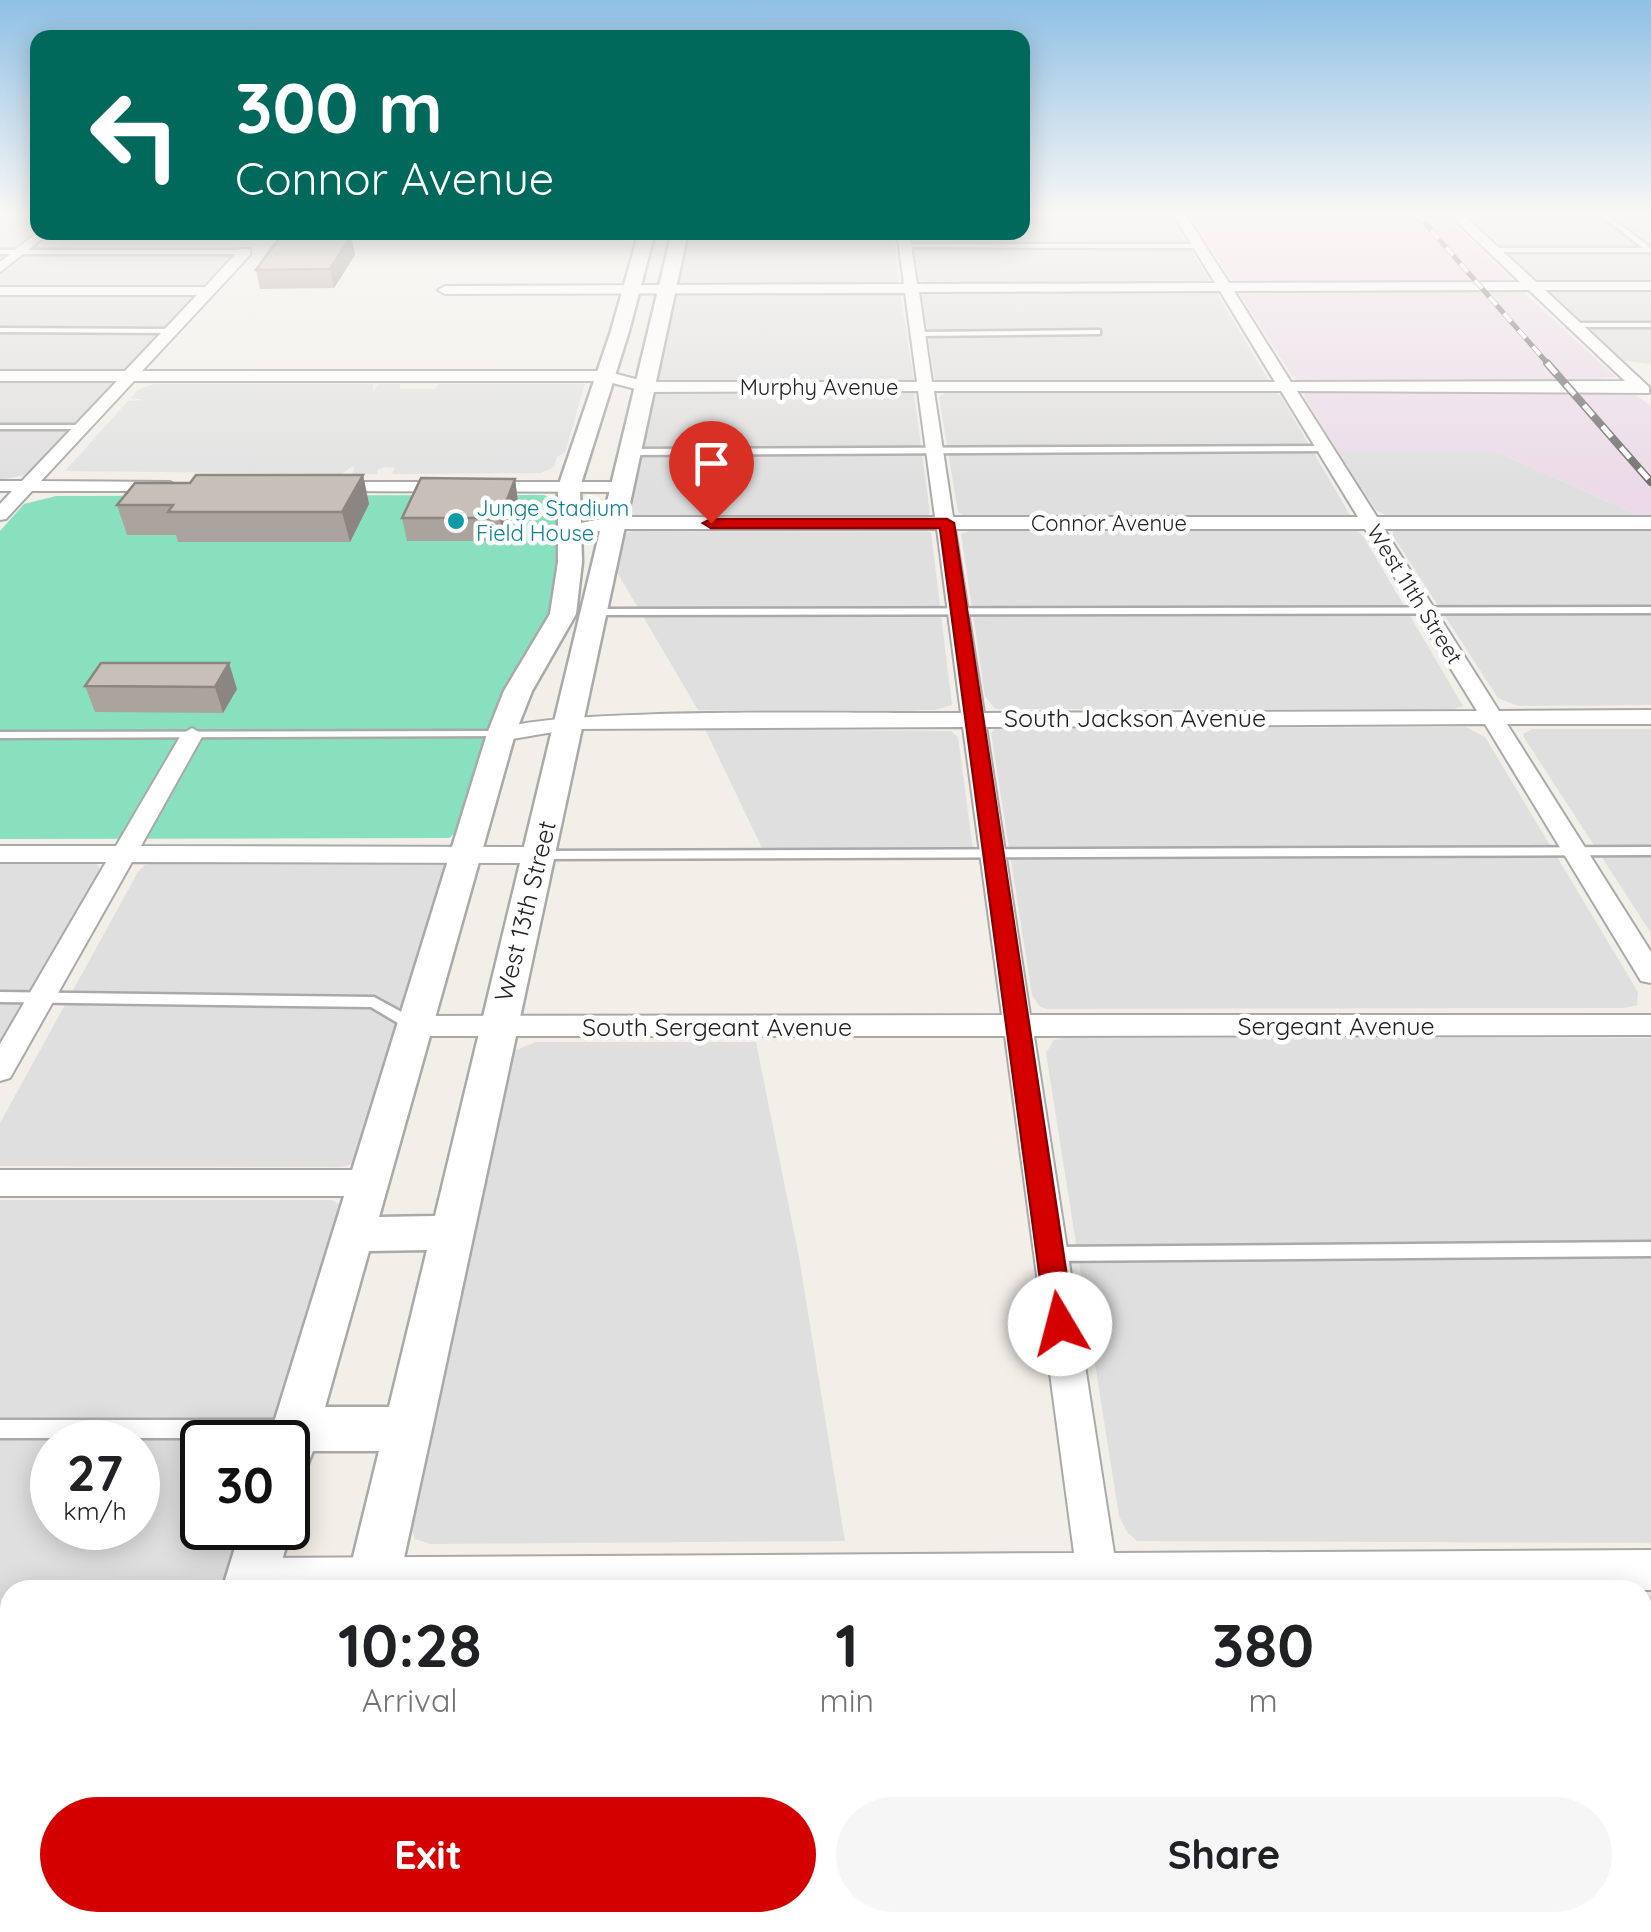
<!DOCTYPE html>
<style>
:root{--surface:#fff;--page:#f6f6f6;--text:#202124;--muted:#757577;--accent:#d40000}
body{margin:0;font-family:Quicksand,sans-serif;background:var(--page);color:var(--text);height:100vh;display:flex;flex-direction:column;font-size:38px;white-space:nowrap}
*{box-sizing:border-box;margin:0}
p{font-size:32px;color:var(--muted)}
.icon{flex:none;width:55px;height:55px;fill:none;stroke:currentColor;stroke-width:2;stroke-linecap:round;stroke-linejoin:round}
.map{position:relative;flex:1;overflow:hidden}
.side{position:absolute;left:0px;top:1580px;width:1652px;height:352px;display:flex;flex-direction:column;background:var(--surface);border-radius:30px 30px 0 0;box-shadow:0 5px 25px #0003}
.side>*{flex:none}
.hud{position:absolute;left:30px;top:30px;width:1000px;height:210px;border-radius:20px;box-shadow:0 5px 25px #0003;background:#00695c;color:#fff;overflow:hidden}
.speed{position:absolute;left:30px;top:1420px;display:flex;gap:20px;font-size:50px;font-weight:700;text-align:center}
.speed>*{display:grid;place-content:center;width:130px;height:130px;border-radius:50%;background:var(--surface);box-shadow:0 5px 25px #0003;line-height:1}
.speed small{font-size:25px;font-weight:400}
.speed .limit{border:5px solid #111;border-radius:15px;background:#fff;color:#111}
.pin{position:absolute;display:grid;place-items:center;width:85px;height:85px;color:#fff;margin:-102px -42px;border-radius:50% 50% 50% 0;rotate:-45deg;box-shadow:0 0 10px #0007}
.pin .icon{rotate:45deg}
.me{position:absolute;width:110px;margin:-55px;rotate:352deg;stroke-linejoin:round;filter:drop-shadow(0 0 8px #0008)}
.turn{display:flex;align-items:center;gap:35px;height:210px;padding:0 40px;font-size:45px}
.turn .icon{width:130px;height:130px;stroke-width:2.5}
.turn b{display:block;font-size:70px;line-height:85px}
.eta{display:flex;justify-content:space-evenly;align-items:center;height:170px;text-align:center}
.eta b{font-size:60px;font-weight:700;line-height:70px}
.action{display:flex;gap:20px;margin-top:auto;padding:20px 40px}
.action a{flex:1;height:115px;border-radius:60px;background:var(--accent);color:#fff;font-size:40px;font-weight:700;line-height:115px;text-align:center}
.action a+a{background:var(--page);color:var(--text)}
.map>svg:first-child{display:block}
.residential{fill:#e0dfdf;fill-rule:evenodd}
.industrial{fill:#ebdbe8}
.grass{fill:#cdebb0}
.pitch{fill:#88e0be}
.parking{fill:#e2e2e2}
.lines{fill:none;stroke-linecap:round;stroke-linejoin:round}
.service-casing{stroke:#a9a9a9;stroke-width:5}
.minor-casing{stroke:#a9a9a9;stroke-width:4}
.tertiary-casing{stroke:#a9a9a9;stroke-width:5}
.service{fill:#fff;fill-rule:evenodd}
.minor{fill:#fff;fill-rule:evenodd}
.tertiary{fill:#fff;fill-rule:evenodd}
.rail-far1-casing{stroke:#707070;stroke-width:5}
.rail-casing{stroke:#707070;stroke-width:8}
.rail-far1{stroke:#fff;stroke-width:4;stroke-dasharray:11;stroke-linecap:butt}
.rail{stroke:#fff;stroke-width:5;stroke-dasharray:14;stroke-linecap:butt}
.wall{fill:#aba49e}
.shaded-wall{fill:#8b8681}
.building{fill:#c7bfb8;stroke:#8b8681;stroke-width:2.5}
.route{fill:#d40000;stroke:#8a0000;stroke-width:2.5}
.culture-dot{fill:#0f9aa8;stroke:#fff;stroke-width:4}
.labels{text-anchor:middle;stroke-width:9;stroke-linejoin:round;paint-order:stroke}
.far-street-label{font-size:22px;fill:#222;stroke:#fff}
.far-culture-label{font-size:22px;fill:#0d838f;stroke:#fff;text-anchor:start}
.street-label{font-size:25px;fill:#222;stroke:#fff}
</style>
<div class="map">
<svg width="1651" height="1932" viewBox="0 0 1651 1932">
<rect width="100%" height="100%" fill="#f2efe9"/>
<!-- residential -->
<path class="residential" d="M0,214H37V232L0,261Z
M1023,214H1168L1211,283L930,284L919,280L912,233L1022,232Z
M1465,214H1651V282L1534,280Z
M894,232L898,283L687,284L677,280L687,233Z
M31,249H240L202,286H0V274Z
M1651,288V364L1618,360L1543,290Z
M1215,291L1269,381L941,382L935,379L921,294Z
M678,292H900L914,381L656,383L673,295Z
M0,293L195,294V296L123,370L0,371Z
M0,379L112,380L114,381L25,475L0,480Z
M946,392H1274L1280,395L1350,515L964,516L958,512L939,397Z
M661,393L914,394L930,513L925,518L629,517L652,395Z
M1338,452H1497L1640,516L1385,515L1376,510Z
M974,529L1357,531L1363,536L1463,706L1454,709H995L985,696L961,534Z
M1404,529H1651V705L1518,706L1498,698L1393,536V530Z
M633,531L931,532L952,705L935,710H698L614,567L622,534Z
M1466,727L1485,737L1638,992L1637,1005L1624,1008L1047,1009L1040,1007L1032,995L991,733L995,729Z
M705,729L951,731L958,737L973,850H763Z
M1533,729H1651V933L1525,739L1523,734Z
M0,862L92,863L98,865L100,872L0,1043Z
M160,862H436L450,866L357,1163L341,1167L0,1166V1123L138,872L145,865Z
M1063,1038H1651V1543L1137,1541L1127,1532L1119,1516L1046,1053L1054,1040Z
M536,1042H756L799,1257L845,1541L430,1544L415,1539L408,1520L511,1057L514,1051Z
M0,1200H331L338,1203L345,1216L278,1442H202V1528H253L235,1590H10V1725H0ZM52,1442H138V1528H52Z
M1643,1596H1651V1932H1180L1178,1923L1642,1922Z
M0,1791H10V1922L137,1923L134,1932H0Z
M320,1922H866V1932H318Z"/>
<!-- industrial -->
<path class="industrial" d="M1191,214H1442L1512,281L1237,283L1231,280Z
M1252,290L1522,291L1616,377L1557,382H1301L1293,377L1239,294Z
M1311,391H1618L1635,395L1651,406V516H1640L1497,452H1338L1303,395Z"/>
<!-- grass -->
<path class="grass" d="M1113,1922L1115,1932H866V1923Z"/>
<!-- pitch -->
<path class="pitch" d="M544,495L558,502L564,553L563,593L459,830L449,838L0,839V531L24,504L56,496Z"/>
<!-- parking -->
<path class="parking" d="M154,384H373V390L380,384H400V389H435L438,384H585L565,452L557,457L554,467L541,473L392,474L395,468L386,467L378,469L377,474H352L355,468L352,466L342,474L65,471L128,401L144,400L131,398L138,390Z"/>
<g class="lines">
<defs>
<path id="service" d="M1599,214H1606L1651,248V252H1490L1487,250L1490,248H1643Z
M904,244H1199L1202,246L1199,248L902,247Z
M0,250H245L248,252L245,254H0Z
M1571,323H1651V327H1568V323Z
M0,328L172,329L176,331L172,333L0,332Z
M1097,330H1100V334L917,336L913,334L917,332Z
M0,425H82L86,427L82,429H0Z
M1324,446L1327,447V451L630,455L626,452L630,449Z
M1651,607V613L592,615L587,612L592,609Z
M501,731L505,732V736L0,738V732Z
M1651,847V855L538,859L532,855L538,851Z
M0,992L374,997L418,1021L420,1025L418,1029H408L371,1007L0,1002Z
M1651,1242V1256L1050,1261L1044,1259L1042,1254L1044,1249L1050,1247Z
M0,1420H290L297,1423L299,1429L297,1435L290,1438H0Z"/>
<path id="minor" d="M1173,214H1185L1229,283L1520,282L1449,214H1462L1536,282H1651V290H1545L1649,387V393L1297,391L1377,517H1651V529H1384L1499,711L1651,710V724H1507L1651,952V983L1641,981L1485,724L986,727L1030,1015H1651V1035L1034,1036L1114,1553L1651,1550V1590H237L232,1578L238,1564L252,1558L1074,1553L1005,1036H414L404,1033L400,1026L404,1019L414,1016L1002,1015L963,727L571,729L501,741L490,734C518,705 897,714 961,713L937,529H611L568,537L559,531L561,527L611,517H935L918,391L647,392L605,381H134L41,481L170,482L179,487L176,491H32L6,519L0,520V504L12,491H0V481H22L117,381H0V371H125L197,295H0V287H205L240,249H250V255L142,371H605L647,382H917L905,293L445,294L438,290L445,286L904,284L897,232H909L917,284L1215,283ZM1529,290L1625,381L1291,382L1234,291ZM1220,291L1275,382H932L919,292ZM934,391H1281L1358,517H953ZM955,529H1365L1477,711L984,713Z
M38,232H51L0,272V262Z
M649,232H675L685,237L679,241Z
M328,482H621L630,487L621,492L322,491V483Z
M192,728L203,735L141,846L538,847L551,855L538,863L132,862L10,1078L0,1081V1044L106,862H0V846H116L181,735Z
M0,1170H367L378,1174L383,1183L378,1192L367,1196H0Z
M0,1731H10V1775H0Z
M1124,1922H1172L1174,1932H1126Z"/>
<path id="tertiary" d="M639,232H655L629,331L580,487L582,562L576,614L532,691L515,734L379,1217L435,1216L672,232H688L432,1429L397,1590H345L379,1451H313L305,1471L288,1477V1442H268L487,734L504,691L550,614L558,562V487L611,331ZM427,1250L389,1407H325L369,1251Z
M288,1520L291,1528L274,1590H222L241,1528H288Z
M122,1922H182L180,1932H120Z
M267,1922H327L325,1932H265Z"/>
</defs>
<!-- service casing -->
<use href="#service" class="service-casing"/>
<!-- minor casing -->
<use href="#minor" class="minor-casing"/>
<!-- tertiary casing -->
<use href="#tertiary" class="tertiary-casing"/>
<!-- service -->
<use href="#service" class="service"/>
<!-- minor -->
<use href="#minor" class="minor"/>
<!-- tertiary -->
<use href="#tertiary" class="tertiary"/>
<defs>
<path id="rail-far1" d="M1417,214L1549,365"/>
<path id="rail" d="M1547,363L1651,482"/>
</defs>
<!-- rail-far1 casing -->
<use href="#rail-far1" class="rail-far1-casing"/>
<!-- rail casing -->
<use href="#rail" class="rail-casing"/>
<!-- rail-far1 -->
<use href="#rail-far1" class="rail-far1"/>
<!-- rail -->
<use href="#rail" class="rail"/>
</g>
<!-- wall -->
<path class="wall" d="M351,236L355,255L334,288L260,289L256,270Z
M363,475L369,504L350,542H178L176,535H127L117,505L190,483Z
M515,479L518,502L504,541H407L402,518Z
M101,663L237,689L223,713L95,712L85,686Z"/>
<!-- shaded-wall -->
<path class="shaded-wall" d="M351,236L355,255L334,288L330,269Z
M363,475L369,504L350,542L342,512Z
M515,479L518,502L504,541L500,518Z
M229,663L237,689L223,713L215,687Z"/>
<!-- building -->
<path class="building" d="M351,236L330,269L256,270L280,237Z
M196,475H363L342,512H168L173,505H117L135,483H190Z
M421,478L515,479L500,518H402Z
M101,663H229L215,687L85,686Z"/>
<!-- sky -->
<linearGradient id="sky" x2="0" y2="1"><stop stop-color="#8fc0e4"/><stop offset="0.44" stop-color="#f9f8f5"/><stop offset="1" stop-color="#f9f8f5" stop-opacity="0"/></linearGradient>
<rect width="1651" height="485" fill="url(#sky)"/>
<!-- route -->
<path class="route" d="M947,519L954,523L1074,1324L1070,1333L1060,1337L1050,1333L1046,1324L940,528H711L703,523L711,519Z"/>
<!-- markers -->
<circle class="culture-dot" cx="456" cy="521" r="10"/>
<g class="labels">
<!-- far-street labels -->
<g class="far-street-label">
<text x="819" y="395">Murphy Avenue</text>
<text x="1109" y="531">Connor Avenue</text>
<text transform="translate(1415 594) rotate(58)" y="8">West 11th Street</text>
</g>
<!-- far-culture labels -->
<g class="far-culture-label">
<text x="476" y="516">Junge Stadium<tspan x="476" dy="25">Field House</tspan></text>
</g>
<!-- street labels -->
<g class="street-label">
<text x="1135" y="727">South Jackson Avenue</text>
<text transform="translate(525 911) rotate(-76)" y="9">West 13th Street</text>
<text x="1336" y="1035">Sergeant Avenue</text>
<text x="717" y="1036">South Sergeant Avenue</text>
</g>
</g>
</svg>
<div class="speed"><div>27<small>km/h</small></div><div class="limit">30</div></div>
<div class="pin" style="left:711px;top:523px;background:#d93025"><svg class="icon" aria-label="arrive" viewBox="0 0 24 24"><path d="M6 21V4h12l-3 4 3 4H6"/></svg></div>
<svg class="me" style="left:1060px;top:1324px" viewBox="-20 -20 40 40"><circle r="19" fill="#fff"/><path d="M0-13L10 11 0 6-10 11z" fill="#d40000"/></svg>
<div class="hud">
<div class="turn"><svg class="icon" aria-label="left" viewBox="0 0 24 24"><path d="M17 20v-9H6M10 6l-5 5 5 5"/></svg><div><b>300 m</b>Connor Avenue</div></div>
</div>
<section class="side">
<div class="eta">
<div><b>10:28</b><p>Arrival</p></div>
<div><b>1</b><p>min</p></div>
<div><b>380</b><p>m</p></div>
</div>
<div class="action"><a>Exit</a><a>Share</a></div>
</section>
</div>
